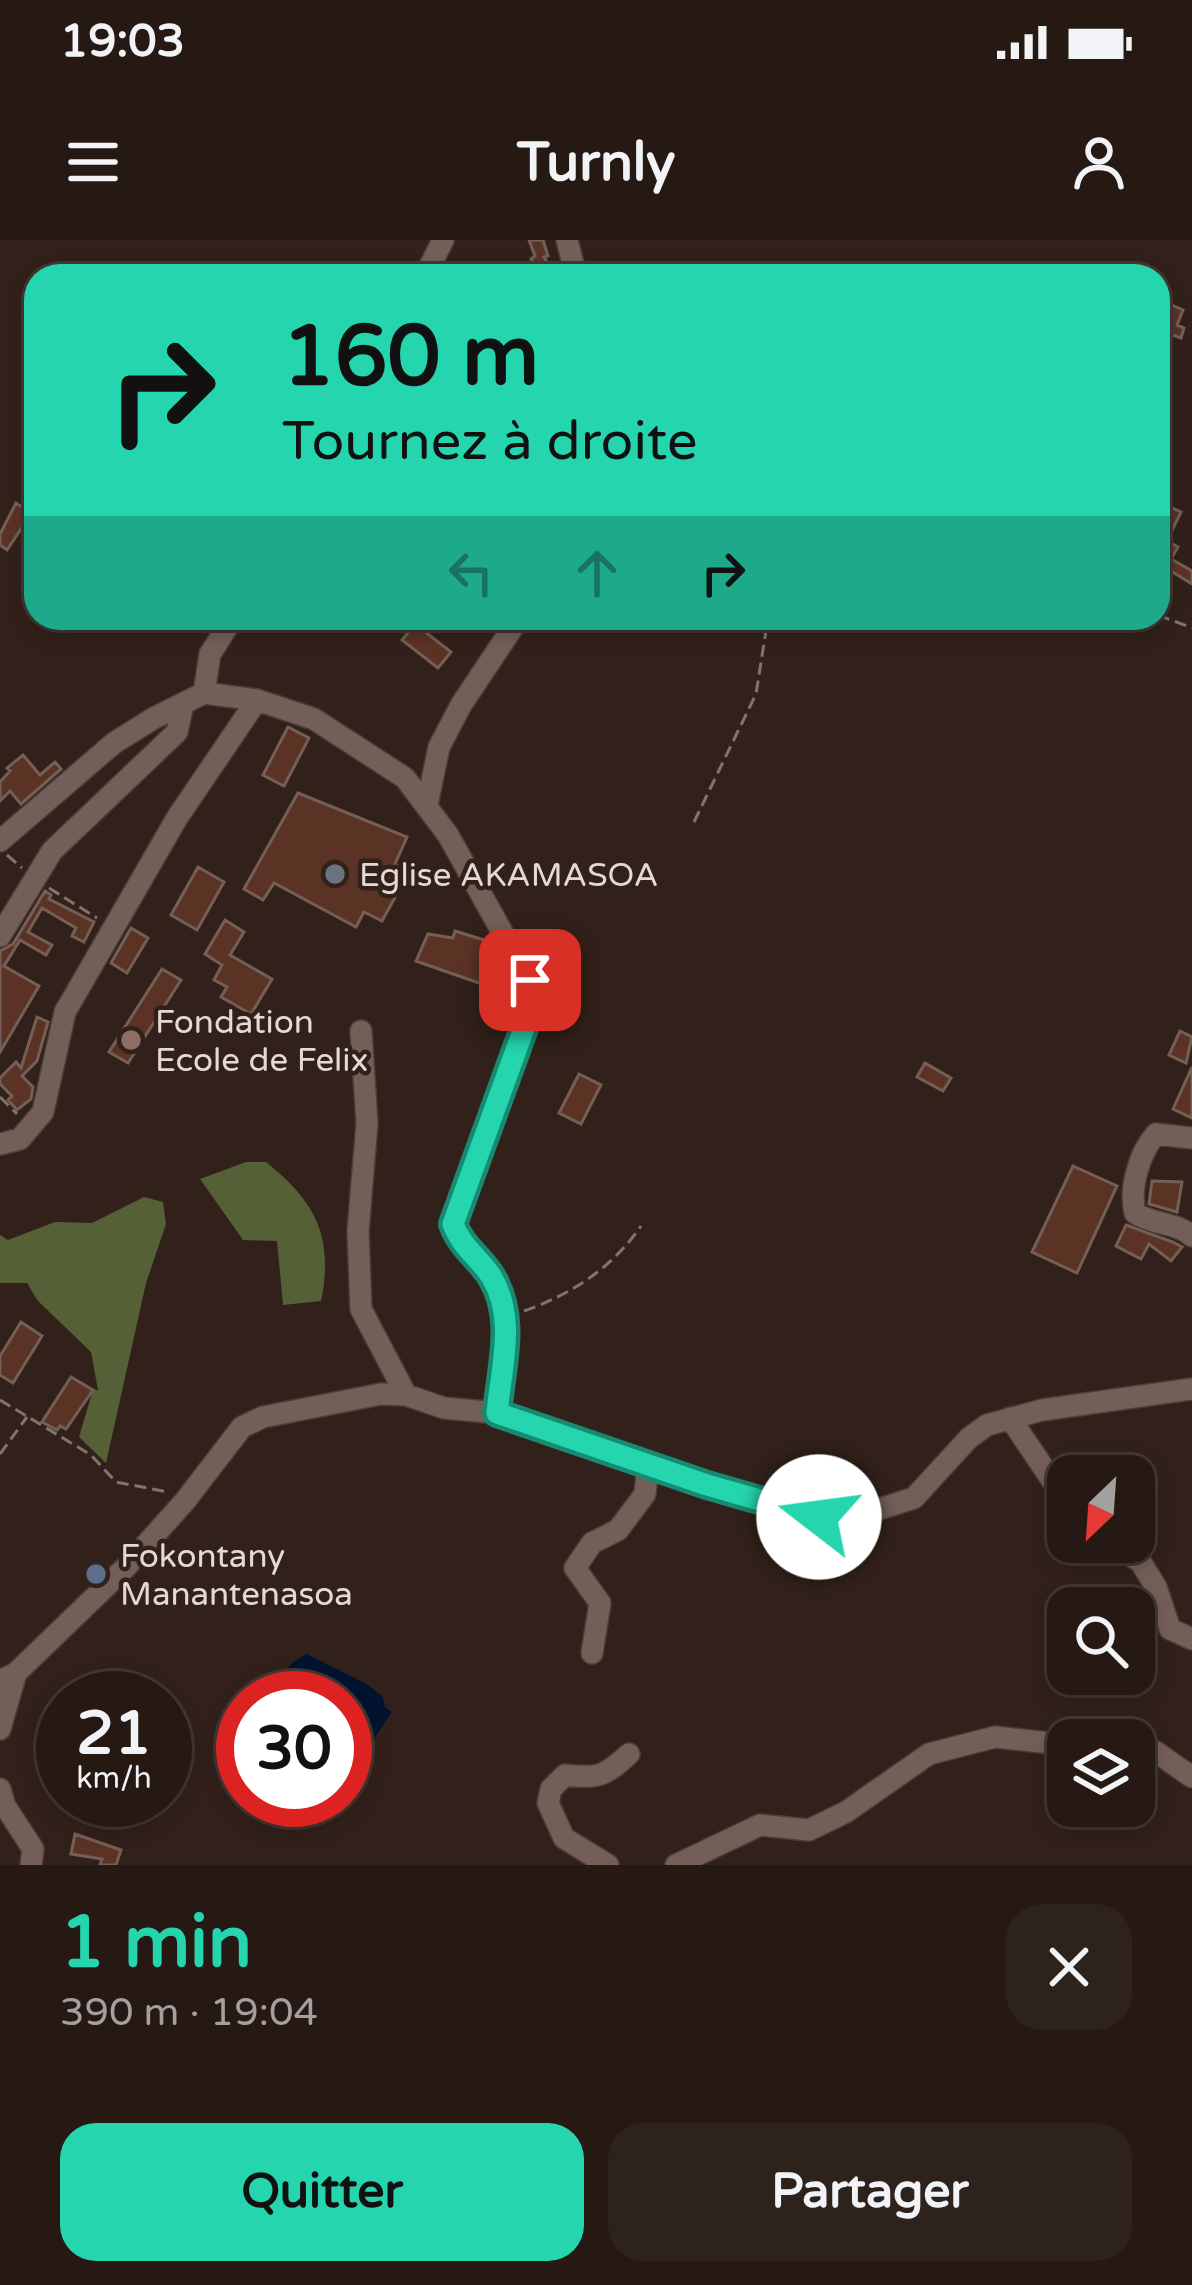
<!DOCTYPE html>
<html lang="fr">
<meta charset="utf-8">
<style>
:root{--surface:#261914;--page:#2e221d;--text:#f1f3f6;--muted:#a4a0a0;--line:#423834;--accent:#24d5ae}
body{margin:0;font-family:"Varela Round",sans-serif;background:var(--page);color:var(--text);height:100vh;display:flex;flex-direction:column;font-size:45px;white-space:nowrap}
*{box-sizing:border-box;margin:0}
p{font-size:39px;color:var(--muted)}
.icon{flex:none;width:66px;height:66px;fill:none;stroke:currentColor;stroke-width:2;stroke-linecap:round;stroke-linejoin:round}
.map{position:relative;height:1625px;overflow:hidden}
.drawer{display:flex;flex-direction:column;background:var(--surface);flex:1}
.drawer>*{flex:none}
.guide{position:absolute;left:24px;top:24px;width:1146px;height:366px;border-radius:36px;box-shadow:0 6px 18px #0003,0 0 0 3px var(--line);background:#24d5ae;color:#111;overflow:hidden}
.needle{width:78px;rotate:205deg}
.fabs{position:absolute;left:1047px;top:1215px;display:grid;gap:24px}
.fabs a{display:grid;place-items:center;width:108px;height:108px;border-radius:24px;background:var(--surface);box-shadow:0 6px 18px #0003,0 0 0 3px var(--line);font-size:60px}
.speed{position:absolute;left:36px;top:1431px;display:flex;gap:24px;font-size:60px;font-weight:700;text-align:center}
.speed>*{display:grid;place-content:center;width:156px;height:156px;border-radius:50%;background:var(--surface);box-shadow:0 6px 18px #0003,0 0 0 3px var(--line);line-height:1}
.speed small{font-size:30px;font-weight:400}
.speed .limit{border:18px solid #d22;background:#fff;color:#111}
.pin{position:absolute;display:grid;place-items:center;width:102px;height:102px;color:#fff;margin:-51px;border-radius:24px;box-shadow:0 6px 18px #0006}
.me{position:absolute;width:132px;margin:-66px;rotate:285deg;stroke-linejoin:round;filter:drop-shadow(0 0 9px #0008)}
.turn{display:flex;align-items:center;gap:42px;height:252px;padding:0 60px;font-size:54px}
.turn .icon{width:156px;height:156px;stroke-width:2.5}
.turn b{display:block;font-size:84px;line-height:102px}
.lanes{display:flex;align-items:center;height:114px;padding:0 60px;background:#0003;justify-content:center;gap:60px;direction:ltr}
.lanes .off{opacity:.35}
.round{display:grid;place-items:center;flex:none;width:126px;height:126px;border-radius:36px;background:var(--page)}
.summary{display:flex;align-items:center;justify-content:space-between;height:204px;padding:0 60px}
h1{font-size:72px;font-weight:800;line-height:90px;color:var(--accent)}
.action{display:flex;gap:24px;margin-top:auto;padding:24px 60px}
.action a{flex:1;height:138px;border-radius:36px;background:var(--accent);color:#111;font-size:48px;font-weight:800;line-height:138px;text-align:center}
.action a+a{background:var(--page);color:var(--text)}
.status{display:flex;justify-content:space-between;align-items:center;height:84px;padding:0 60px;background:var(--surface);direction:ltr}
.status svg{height:33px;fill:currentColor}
header{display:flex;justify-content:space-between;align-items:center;height:156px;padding:0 60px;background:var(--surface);font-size:54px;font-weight:800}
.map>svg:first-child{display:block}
.forest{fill:#556037}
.water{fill:#02132f}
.building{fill:#5b3324;stroke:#745f57;stroke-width:3}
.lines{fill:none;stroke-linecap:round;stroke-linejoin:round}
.minor-casing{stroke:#4a3c37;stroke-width:24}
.path{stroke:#82736d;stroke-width:3;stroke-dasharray:12 6;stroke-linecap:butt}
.minor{stroke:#745f58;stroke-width:21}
.route-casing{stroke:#178a71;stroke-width:30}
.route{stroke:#24d5ae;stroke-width:21}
.worship-dot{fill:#6b7280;stroke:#32211a;stroke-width:4.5}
.education-dot{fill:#8d6e63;stroke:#32211a;stroke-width:4.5}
.service-dot{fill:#5c6f8a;stroke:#32211a;stroke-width:4.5}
.labels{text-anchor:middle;stroke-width:9;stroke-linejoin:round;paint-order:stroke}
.poi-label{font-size:33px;fill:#e5d9d4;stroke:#32211a;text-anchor:start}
</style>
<div class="status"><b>19:03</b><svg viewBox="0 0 49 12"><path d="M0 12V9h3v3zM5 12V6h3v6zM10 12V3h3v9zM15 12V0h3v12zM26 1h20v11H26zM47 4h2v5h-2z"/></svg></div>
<header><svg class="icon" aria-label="menu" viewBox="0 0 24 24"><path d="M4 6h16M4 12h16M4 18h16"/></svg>Turnly<svg class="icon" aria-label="person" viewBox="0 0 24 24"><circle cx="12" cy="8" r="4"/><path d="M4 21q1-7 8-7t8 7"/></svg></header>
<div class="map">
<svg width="1192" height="1625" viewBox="0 0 1192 1625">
<rect width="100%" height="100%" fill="#32211a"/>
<!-- forest -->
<path class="forest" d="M246,922H266C316,962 334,997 321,1061L283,1065L277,1001L243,1000L200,939Z
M144,957L163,962L166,984L146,1043L106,1223L79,1197L93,1150H98L91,1112L38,1061L27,1043H0V995L8,1000L55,982L92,983Z"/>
<!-- water -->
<path class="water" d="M307,1414L367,1444L383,1457L385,1467L392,1472L373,1500L345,1495V1458H279C277,1437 288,1423 307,1414Z"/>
<!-- building -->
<path class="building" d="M529,0H543L548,16L544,17L555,36H542L531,19L535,16Z
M1165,62L1183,70L1177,85L1184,88L1181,98L1167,93L1160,115L1158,79Z
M16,263L36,276L27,289L23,286L7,310L0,305V294Z
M1166,265L1181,272L1167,301L1178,307L1171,319L1192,331V344L1166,328L1158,345V282Z
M415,384L451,412L438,428L402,400Z
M288,487L309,498L284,546L263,535Z
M23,515L40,535L55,522L61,529L21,564L10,551L0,561V542L10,531L7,528Z
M298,553L407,597L395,624L409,632L382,681L364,672L356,687L274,643L263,660L244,649Z
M198,627L224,642L197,690L171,675Z
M45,651L51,655L49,659L94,682L84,702L72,696L76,688L42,668L28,692L52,705L46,715L20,700L4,726L39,746L0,812V711L13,704Z
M225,680L244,692L230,715L272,739L251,774L221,757L227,747L214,740L222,725L205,714Z
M131,688L148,698L127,733L111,723Z
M455,691L491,702L503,725L496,749L416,721L428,694L453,698Z
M162,729L181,740L128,823L109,812Z
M37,777L48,782L37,821L22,836L33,847L31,859L17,870L8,860L12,856L0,844V838L16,822L21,828Z
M1180,791L1192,797L1186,823L1169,815Z
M925,823L951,838L943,851L917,837Z
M1192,827V878L1173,869Z
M579,834L601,845L581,884L559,873Z
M1073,926L1117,946L1077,1033L1032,1012Z
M1152,941L1182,942L1177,972L1149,964Z
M1126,985L1173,1002L1182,1007L1171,1021L1149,1004L1141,1019L1116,1006Z
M21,1082L42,1096L13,1143L0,1135V1116Z
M71,1137L93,1150L66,1189L60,1186L57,1190L42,1182Z
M75,1594L121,1610L116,1625H100L102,1619L71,1614Z"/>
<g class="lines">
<defs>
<path id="minor" d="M567,0L576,36
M425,36L443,0
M204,453L210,414L233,378
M427,565L439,507L461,465L519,378
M0,601L114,503L154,478L204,453L257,460L314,479L405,538L448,595L529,740L535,758L453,984C462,1008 478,1016 491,1036C518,1077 501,1127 497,1173
M0,696L52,611L177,492L183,464
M361,791L367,883L358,991L361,1069L406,1155
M1192,898L1156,894C1139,913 1129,949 1135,973C1153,985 1176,982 1192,996
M0,904L20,899L43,872L65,772L177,578L257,460
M1010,1178L1068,1264
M1105,1302L1140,1321L1156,1347L1170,1389L1192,1399
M592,1413L600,1363L575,1328L592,1303L618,1290L645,1254L648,1224
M0,1441L16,1433L126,1327L185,1261L242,1187L263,1177L381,1154L406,1155L444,1168L497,1173L768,1264L819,1277L851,1278L914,1258L969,1198L987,1185L1042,1170L1192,1149
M0,1489L16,1433
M1134,1509L1156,1512L1192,1537
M0,1549L5,1566L33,1609L31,1625
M608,1625L564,1598L548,1563L551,1549L565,1535C598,1539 605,1536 629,1514
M676,1625L760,1585L809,1590L846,1572L929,1514L995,1497L1068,1505"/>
</defs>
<!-- minor casing -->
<use href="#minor" class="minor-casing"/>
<!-- path -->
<path class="path" d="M1158,375L1192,388
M694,582L756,454L768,378
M7,615L22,628
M49,648L97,678
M0,857L17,874
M524,1071C572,1054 612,1028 641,986
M0,1160L91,1215L116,1242L168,1252
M0,1214L27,1177"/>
<!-- minor -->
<use href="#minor" class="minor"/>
</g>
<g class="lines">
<defs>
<path id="route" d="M530,740L535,758L453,984C462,1008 478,1016 491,1036C517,1078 501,1127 497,1173L707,1245L819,1277"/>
</defs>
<!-- route casing -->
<use href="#route" class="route-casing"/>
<!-- route -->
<use href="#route" class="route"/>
</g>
<!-- markers -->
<circle class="worship-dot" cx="335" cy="634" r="12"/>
<circle class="education-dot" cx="131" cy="800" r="12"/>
<circle class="service-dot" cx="96" cy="1334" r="12"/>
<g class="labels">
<!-- poi labels -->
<g class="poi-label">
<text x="359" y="646">Eglise AKAMASOA</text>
<text x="155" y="793">Fondation<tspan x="155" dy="38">Ecole de Felix</tspan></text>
<text x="120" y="1327">Fokontany<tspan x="120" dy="38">Manantenasoa</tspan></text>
</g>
</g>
</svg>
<div class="fabs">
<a><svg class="needle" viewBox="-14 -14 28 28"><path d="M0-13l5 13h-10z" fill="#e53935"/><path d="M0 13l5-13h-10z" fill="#a4a0a0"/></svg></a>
<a><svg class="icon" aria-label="search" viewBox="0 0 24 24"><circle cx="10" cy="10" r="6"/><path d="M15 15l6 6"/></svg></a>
<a><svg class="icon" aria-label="layers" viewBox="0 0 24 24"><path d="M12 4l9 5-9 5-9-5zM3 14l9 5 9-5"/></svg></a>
</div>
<div class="speed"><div>21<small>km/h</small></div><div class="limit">30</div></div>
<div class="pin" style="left:530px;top:740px;background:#d93025"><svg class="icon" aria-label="arrive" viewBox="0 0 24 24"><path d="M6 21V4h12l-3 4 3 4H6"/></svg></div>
<svg class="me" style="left:819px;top:1277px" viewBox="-20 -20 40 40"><circle r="19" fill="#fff"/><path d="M0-13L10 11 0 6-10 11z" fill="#24d5ae"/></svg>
<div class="guide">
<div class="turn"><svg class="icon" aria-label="right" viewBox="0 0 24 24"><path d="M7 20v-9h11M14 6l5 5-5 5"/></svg><div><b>160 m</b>Tournez à droite</div></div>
<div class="lanes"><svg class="icon off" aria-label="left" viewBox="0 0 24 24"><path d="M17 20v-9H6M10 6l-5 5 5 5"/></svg><svg class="icon off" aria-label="ahead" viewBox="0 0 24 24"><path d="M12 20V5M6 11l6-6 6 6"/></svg><svg class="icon" aria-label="right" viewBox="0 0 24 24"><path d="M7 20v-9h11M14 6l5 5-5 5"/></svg></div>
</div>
</div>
<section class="drawer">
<div class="summary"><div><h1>1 min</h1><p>390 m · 19:04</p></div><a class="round"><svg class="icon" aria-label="close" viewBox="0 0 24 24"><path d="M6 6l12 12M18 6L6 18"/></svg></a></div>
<div class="action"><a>Quitter</a><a>Partager</a></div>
</section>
